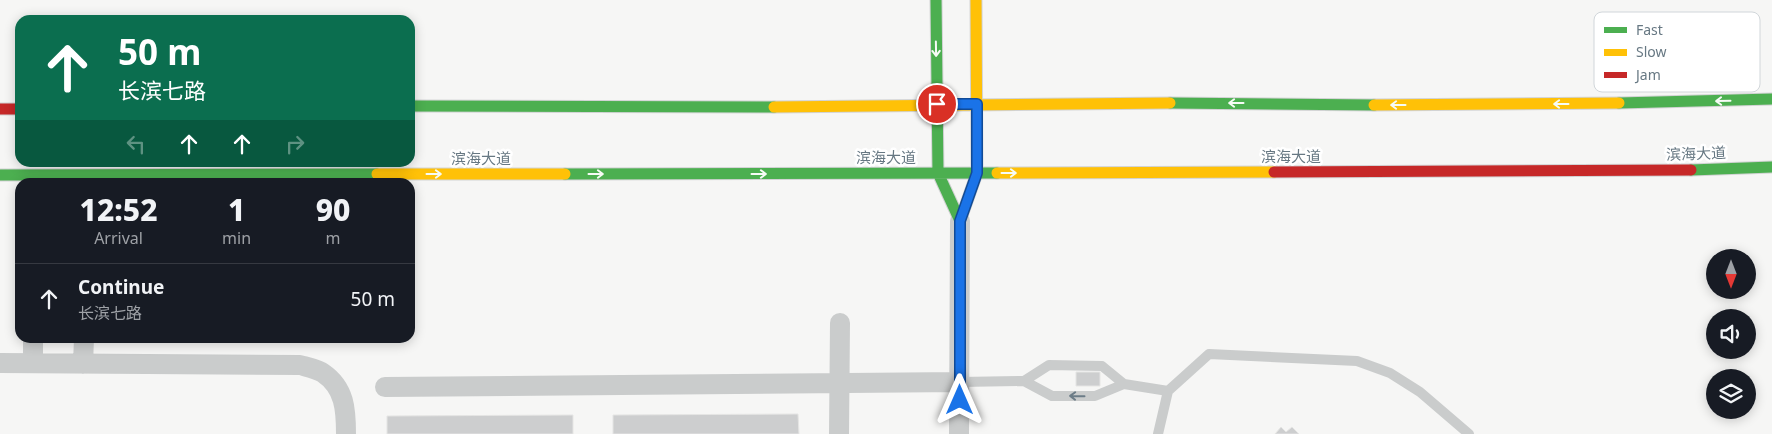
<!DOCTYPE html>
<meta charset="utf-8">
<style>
:root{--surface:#171b24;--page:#242831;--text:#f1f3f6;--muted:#9ea1a6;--line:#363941}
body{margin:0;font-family:"Noto Sans","Noto Sans SC",sans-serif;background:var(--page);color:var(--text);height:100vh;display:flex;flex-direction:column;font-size:19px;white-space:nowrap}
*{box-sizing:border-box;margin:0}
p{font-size:16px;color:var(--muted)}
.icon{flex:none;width:28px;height:28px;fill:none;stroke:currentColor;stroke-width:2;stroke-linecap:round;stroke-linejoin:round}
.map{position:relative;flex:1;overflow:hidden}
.drawer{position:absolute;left:15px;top:178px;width:400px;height:165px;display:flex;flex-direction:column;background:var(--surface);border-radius:15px;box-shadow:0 2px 12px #0003}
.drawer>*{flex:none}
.top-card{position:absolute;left:15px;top:15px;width:400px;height:152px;border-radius:15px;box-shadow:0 2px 12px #0003;background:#0b6e4f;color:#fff;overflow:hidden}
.needle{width:32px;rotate:180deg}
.buttons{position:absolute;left:1706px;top:249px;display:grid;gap:10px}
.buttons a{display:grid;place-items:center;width:50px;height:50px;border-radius:50%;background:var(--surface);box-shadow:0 2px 12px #0003;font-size:25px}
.pin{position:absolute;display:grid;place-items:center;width:42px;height:42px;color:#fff;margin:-21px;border:2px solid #fff;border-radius:50%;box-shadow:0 1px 5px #0007}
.me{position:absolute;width:55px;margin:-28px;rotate:0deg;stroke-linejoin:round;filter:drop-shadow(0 0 4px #0008)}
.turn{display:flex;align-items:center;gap:18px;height:105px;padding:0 20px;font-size:22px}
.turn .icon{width:65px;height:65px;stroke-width:2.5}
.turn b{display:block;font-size:35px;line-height:42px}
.lanes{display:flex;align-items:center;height:48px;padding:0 20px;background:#0003;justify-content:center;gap:25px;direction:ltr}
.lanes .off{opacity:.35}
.eta{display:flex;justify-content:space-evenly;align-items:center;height:85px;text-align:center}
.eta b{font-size:30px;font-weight:800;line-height:35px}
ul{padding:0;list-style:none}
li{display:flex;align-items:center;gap:15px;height:70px;padding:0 20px;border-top:1px solid var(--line)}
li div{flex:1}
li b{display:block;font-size:19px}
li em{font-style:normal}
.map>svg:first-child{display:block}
.building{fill:#cdcecf;stroke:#e5e5e4}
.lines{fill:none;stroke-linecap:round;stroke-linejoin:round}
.fast-casing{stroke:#d2d3d4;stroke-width:13}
.slow-casing{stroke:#d2d3d4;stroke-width:13}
.jam-casing{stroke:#d2d3d4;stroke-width:13}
.lane{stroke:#cacccc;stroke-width:10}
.street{stroke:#cacccc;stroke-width:20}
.fast{stroke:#4caf50;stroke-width:11}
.slow{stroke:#ffc107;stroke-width:11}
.jam{stroke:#c62828;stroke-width:11}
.oneway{stroke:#f6fbf6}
.oneway2{stroke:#6c7c87}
.route-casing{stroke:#114b97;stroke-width:12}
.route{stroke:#1a73e8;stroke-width:9}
.labels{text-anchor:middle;stroke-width:5;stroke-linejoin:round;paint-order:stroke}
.street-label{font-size:15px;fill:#677883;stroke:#fff}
.key{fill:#fff;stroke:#d1d6da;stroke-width:1}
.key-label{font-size:14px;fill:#677883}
</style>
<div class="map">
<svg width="1772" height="434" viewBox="0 0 1772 434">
<rect width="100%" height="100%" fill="#f6f6f5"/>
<!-- building -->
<path class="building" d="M1076,372H1100V386H1076Z
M798,414L799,434H613V415Z
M573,415V434H387V416Z
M1281,427L1286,432L1292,427L1299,434H1275Z"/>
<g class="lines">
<defs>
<path id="fast" d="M936,0L938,173L960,221
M1170,103L1374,105
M1619,103L1772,99
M410,106L774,107
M1691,170L1772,167
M565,174L997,173
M0,175L377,174"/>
<path id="slow" d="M1374,105L1619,103
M774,107L1170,103
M997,173L1274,172
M377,174H565
M960,221L977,173L976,0"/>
<path id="jam" d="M0,109H20
M1274,172L1691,170"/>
</defs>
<!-- fast casing -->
<use href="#fast" class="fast-casing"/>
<!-- slow casing -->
<use href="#slow" class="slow-casing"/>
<!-- jam casing -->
<use href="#jam" class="jam-casing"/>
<!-- lane -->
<path class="lane" d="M960,382L1024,381
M1124,384L1102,366L1049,365L1024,381L1052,396H1095L1124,384L1168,391
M1158,434L1168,391L1209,354L1357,361L1390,373L1420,392L1469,434"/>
<!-- street -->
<path class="street" d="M0,363L300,365C307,367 317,369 323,373C345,388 346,410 346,434
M33,363V338
M83,364L84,338
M385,387L960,382
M839,434L840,323
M959,434L960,221"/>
<!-- fast -->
<use href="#fast" class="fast"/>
<!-- slow -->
<use href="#slow" class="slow"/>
<!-- jam -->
<use href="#jam" class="jam"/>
</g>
<!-- one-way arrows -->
<defs><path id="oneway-shaft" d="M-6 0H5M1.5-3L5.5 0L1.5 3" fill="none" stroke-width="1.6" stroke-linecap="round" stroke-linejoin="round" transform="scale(1.25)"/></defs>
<g class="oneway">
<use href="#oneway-shaft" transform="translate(936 49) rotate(89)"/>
<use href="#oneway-shaft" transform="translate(1723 101) rotate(179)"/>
<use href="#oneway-shaft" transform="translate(1236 103) rotate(180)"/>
<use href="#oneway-shaft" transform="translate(1561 104) rotate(180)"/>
<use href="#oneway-shaft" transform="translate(1398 105) rotate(180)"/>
<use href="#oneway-shaft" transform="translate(1009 173)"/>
<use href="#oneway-shaft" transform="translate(434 174)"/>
<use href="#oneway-shaft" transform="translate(596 174)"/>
<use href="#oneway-shaft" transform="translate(759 174)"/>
</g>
<use class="oneway2" href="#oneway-shaft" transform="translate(1077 396) rotate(-179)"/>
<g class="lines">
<defs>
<path id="route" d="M937,104H977V173L960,221V400"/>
</defs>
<!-- route casing -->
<use href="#route" class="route-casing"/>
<!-- route -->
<use href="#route" class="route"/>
</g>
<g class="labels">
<!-- street labels -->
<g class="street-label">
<text transform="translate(1696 154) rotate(-2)" y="5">滨海大道</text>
<text x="1291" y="162">滨海大道</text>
<text x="886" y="163">滨海大道</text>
<text x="481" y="164">滨海大道</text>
</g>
</g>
<!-- legend -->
<rect x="1594" y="12" width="166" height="80" rx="8" class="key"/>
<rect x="1604" y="27" width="23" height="6" fill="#4caf50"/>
<rect x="1604" y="49" width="23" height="7" fill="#ffc107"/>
<rect x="1604" y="72" width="23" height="6" fill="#c62828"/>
<g class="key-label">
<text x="1636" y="35">Fast</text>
<text x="1636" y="57">Slow</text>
<text x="1636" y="80">Jam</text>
</g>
</svg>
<div class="buttons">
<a><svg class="needle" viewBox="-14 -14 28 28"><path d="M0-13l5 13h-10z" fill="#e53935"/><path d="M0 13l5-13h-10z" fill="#9ea1a6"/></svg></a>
<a><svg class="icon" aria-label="sound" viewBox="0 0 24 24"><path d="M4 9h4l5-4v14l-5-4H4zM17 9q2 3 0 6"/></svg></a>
<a><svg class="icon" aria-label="layers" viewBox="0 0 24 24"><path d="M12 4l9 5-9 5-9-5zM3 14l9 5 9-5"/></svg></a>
</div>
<div class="pin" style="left:937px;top:104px;background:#d93025"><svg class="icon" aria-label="arrive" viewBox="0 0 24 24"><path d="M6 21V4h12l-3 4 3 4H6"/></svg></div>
<svg class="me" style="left:960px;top:400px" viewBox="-20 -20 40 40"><path d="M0-17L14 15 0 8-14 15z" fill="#1a73e8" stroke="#fff" stroke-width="4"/></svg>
<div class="top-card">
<div class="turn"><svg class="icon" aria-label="ahead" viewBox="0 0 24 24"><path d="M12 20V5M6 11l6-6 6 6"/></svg><div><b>50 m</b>长滨七路</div></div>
<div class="lanes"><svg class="icon off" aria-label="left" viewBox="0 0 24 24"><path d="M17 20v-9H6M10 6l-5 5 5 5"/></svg><svg class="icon" aria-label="ahead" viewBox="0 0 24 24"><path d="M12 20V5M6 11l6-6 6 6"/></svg><svg class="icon" aria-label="ahead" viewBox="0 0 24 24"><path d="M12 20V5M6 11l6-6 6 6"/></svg><svg class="icon off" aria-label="right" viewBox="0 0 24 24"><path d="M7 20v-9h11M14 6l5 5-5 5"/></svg></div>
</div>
<section class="drawer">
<div class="eta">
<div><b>12:52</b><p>Arrival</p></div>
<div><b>1</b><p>min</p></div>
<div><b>90</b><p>m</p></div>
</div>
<ul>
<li><svg class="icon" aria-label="ahead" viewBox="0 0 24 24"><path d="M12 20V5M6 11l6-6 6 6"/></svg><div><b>Continue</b><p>长滨七路</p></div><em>50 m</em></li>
</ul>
</section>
</div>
